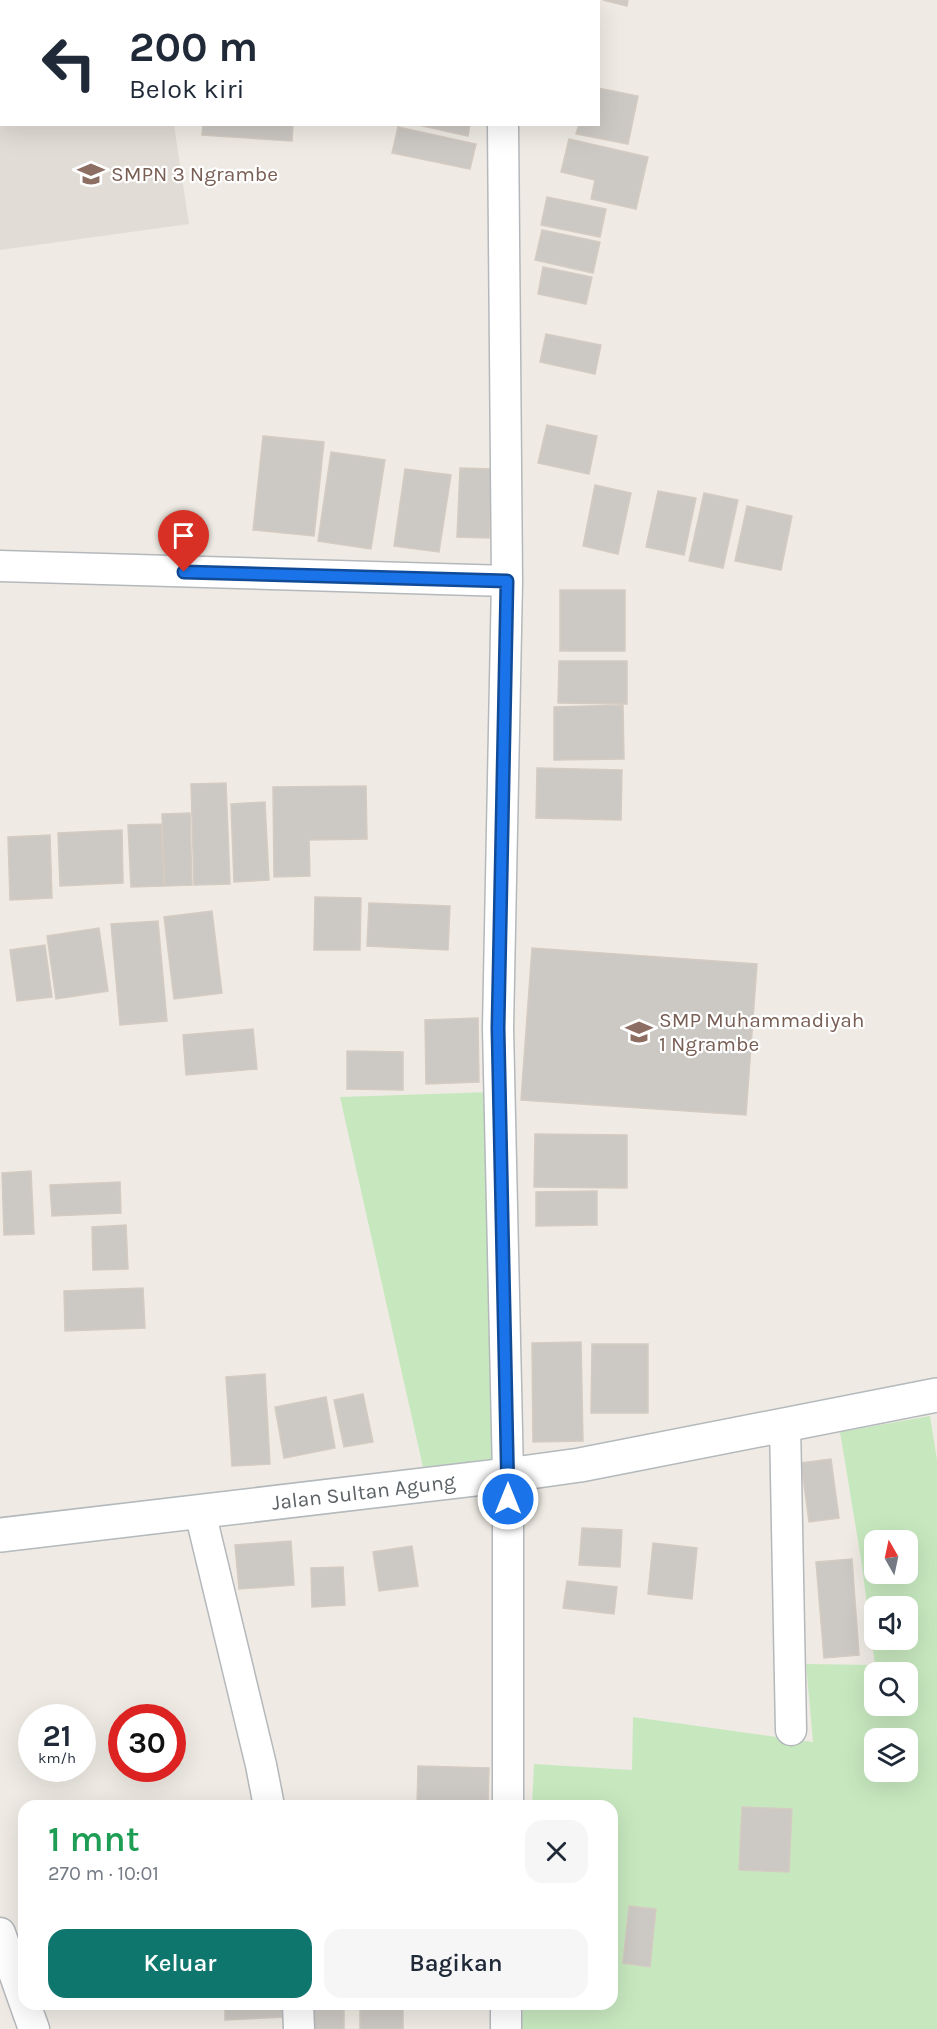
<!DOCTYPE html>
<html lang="id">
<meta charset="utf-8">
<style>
:root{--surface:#fff;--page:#f6f6f7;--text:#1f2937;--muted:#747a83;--accent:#0f766e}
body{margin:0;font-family:Karla,sans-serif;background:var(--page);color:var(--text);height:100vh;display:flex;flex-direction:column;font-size:22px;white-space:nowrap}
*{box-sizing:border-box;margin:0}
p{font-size:20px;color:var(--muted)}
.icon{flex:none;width:33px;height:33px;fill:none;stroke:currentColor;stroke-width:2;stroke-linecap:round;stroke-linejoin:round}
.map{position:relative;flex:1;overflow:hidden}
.sheet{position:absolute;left:18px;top:1800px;width:600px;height:210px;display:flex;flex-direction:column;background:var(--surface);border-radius:18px;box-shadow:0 6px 24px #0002}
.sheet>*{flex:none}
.top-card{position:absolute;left:0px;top:0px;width:600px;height:126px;box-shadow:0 6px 24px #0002;background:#fff;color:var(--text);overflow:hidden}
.needle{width:39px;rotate:351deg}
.controls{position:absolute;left:864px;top:1530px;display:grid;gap:12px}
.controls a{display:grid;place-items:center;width:54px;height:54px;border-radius:12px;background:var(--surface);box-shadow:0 6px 24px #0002;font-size:30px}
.speed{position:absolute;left:18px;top:1704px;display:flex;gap:12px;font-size:30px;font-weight:700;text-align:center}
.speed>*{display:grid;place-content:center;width:78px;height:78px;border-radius:50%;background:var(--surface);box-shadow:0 6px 24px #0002;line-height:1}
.speed small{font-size:15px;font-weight:400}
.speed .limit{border:9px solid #d22;background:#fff;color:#111}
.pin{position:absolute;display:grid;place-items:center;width:51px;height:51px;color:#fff;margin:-62px -26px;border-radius:50% 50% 50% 0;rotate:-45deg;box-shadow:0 0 6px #0007}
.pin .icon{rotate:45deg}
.me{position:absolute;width:66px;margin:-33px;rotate:0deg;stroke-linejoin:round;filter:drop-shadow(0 0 4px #0008)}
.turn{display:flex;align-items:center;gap:21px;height:126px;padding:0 30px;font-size:27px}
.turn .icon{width:78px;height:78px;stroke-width:2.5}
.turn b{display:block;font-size:42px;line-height:51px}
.round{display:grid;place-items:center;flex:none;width:63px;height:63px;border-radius:18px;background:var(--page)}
.summary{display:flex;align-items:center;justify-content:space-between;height:102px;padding:0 30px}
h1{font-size:36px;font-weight:600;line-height:45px;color:#1e9e55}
.primary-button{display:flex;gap:12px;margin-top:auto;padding:12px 30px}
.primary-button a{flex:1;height:69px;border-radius:18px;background:var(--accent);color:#fff;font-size:24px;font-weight:600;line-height:69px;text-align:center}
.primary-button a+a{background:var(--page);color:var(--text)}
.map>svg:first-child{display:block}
.education{fill:#e1dcd5}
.green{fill:#c7e8bf;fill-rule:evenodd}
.building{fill:#ccc8c3;stroke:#d4cbc2;stroke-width:1.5}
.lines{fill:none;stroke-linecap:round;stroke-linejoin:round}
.street-casing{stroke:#b4b8bc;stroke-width:33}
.secondary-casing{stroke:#b3b9bc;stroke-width:36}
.street{stroke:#fff;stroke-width:30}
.secondary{stroke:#fff;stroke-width:33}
.route-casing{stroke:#114b97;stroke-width:15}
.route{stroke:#1a73e8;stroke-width:10}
.labels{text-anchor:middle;stroke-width:4.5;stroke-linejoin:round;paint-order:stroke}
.education-label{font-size:21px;fill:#785e54;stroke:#fff;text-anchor:start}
.street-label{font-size:21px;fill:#5c6265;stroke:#fff}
</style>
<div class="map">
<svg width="937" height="2029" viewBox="0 0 937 2029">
<rect width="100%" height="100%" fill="#efebe4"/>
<!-- education -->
<path class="education" d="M0,0H157V1L2,2V124L174,125L189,224L0,250Z"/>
<!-- green -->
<path class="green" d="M491,1092L499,1458L423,1467L340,1097Z
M930,1416L937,1460V2029H522L523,2004H612V1806H532L534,1764L632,1770L633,1717L813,1742L806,1664L875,1665L861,1559L840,1432ZM874,1540H908V1574H874ZM874,1606H908V1640H874ZM874,1672H908V1706H874ZM874,1738H908V1772H874Z"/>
<!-- building -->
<path class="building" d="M234,0H304L234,2Z
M603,0H628L627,6Z
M598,88L638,96L628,144L576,134L579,124H598Z
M203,124H293L292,141L202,135Z
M414,124H470L468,136Z
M398,127L476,144L470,169L392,153Z
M569,139L648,157L636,209L591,199L595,180L561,172Z
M547,197L606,209L600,237L541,225Z
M542,230L600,242L593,273L535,260Z
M543,267L592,277L586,304L538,294Z
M546,334L601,345L595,374L540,362Z
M547,425L597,436L589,474L538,463Z
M263,436L324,442L314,536L253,530Z
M331,452L385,460L371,549L318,541Z
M460,468L492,469L489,538L457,537Z
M405,469L451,475L439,552L394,546Z
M595,485L631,493L618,554L583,546Z
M658,491L696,498L684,555L646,547Z
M704,493L738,500L723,568L689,561Z
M747,506L792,516L781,570L735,561Z
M560,590H625V651H560Z
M559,661H627V704L558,703Z
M623,705L624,759L554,760V707Z
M537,768L622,770L621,820L536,818Z
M226,783L230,884L194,885L191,784Z
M366,786L367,839L309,840L310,876L274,877L273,787Z
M265,802L269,880L234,882L231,804Z
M190,813L192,885L165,886L162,814Z
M161,824L164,886L131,887L128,825Z
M122,830L123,883L60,886L58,833Z
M50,835L52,898L10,900L8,837Z
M315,897L361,898L360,950H314Z
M369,903L450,906L448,950L367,946Z
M212,911L222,993L174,999L164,917Z
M158,921L167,1021L120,1025L111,924Z
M99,928L108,991L56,999L47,936Z
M45,945L52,997L17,1001L10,950Z
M532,948L757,964L746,1115L521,1100Z
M478,1018L479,1082L426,1084L425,1020Z
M253,1029L257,1069L186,1075L183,1035Z
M347,1051L403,1052V1090L347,1089Z
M535,1134L627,1135V1188L534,1187Z
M31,1171L34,1234L4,1235L2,1173Z
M120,1182L121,1213L52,1216L50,1185Z
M597,1191V1225L536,1226V1192Z
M126,1225L128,1269L93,1270L92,1227Z
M143,1288L145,1328L65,1331L64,1291Z
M581,1342L583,1441L533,1442L532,1343Z
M592,1344H648V1413H591Z
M265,1374L270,1464L232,1466L226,1377Z
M363,1394L373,1442L344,1447L334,1400Z
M326,1397L335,1448L284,1458L275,1407Z
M831,1459L839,1518L809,1522L801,1463Z
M582,1528L622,1530L620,1567L579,1565Z
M291,1541L294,1585L239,1589L235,1545Z
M653,1543L697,1548L692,1599L648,1594Z
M412,1546L418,1586L379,1591L373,1552Z
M852,1559L859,1655L824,1658L816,1562Z
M343,1567L345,1605L312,1607L311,1568Z
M567,1581L617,1587L614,1614L563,1608Z
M418,1766L489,1768L488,1806H417Z
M742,1807L792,1809L789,1872L739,1870Z
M612,1905H615L612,1941Z
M629,1906L656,1909L650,1967L623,1963Z
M225,2004H284L285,2017L225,2020Z
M309,2004H344V2029H309Z
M360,2004H403V2029H360Z"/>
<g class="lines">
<defs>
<path id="street" d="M526,2V0
M503,124L507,581L498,1028L508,1475V1806
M0,566L507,581
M785,1424L791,1730
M200,1512L261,1765L269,1806
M0,1933L24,2001
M25,2004L34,2029
M298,2004L299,2029
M506,2029V2004"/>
<g id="secondary">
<path id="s1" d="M0,1535L508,1475L580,1465L937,1395"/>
</g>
</defs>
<!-- street casing -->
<use href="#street" class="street-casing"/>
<!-- secondary casing -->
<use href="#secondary" class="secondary-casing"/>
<!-- street -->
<use href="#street" class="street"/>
<!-- secondary -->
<use href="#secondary" class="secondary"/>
</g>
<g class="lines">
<defs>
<path id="route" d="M184,572L507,581L498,1028L508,1499"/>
</defs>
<!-- route casing -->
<use href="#route" class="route-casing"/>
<!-- route -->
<use href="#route" class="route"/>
</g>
<!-- icons -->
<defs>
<symbol id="school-bare" viewBox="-9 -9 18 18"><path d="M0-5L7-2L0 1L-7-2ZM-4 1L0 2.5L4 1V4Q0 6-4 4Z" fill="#8d6e63" stroke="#fff" stroke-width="2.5" paint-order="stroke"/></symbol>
</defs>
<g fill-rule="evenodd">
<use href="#school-bare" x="72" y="155" width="38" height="38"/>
<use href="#school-bare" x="620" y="1013" width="38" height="38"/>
</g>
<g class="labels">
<!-- education labels -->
<g class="education-label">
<text x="111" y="181">SMPN 3 Ngrambe</text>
<text x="659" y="1027">SMP Muhammadiyah<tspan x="659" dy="24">1 Ngrambe</tspan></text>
</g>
<!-- street labels -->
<g class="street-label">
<text dy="7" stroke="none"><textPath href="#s1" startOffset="366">Jalan Sultan Agung</textPath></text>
</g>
</g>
</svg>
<div class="controls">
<a><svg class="needle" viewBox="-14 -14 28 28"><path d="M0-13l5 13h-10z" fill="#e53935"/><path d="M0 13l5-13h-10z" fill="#747a83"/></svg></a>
<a><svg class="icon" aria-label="sound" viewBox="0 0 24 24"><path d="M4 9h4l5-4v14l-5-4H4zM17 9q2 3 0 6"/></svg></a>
<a><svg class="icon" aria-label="search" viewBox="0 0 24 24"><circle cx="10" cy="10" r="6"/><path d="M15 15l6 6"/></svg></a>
<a><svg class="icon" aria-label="layers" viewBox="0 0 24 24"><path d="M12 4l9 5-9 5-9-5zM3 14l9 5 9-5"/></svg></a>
</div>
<div class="speed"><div>21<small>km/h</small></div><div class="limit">30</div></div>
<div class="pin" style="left:184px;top:572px;background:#d93025"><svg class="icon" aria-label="arrive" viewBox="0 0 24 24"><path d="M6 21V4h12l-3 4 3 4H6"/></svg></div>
<svg class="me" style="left:508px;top:1499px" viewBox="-20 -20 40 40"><circle r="17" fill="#1a73e8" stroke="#fff" stroke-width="3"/><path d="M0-11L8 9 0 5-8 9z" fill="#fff"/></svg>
<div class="top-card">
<div class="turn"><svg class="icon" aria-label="left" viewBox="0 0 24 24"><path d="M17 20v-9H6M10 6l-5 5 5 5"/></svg><div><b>200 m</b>Belok kiri</div></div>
</div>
<section class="sheet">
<div class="summary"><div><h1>1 mnt</h1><p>270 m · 10:01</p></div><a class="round"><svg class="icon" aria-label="close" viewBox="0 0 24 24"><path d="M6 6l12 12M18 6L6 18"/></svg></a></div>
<div class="primary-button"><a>Keluar</a><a>Bagikan</a></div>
</section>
</div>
